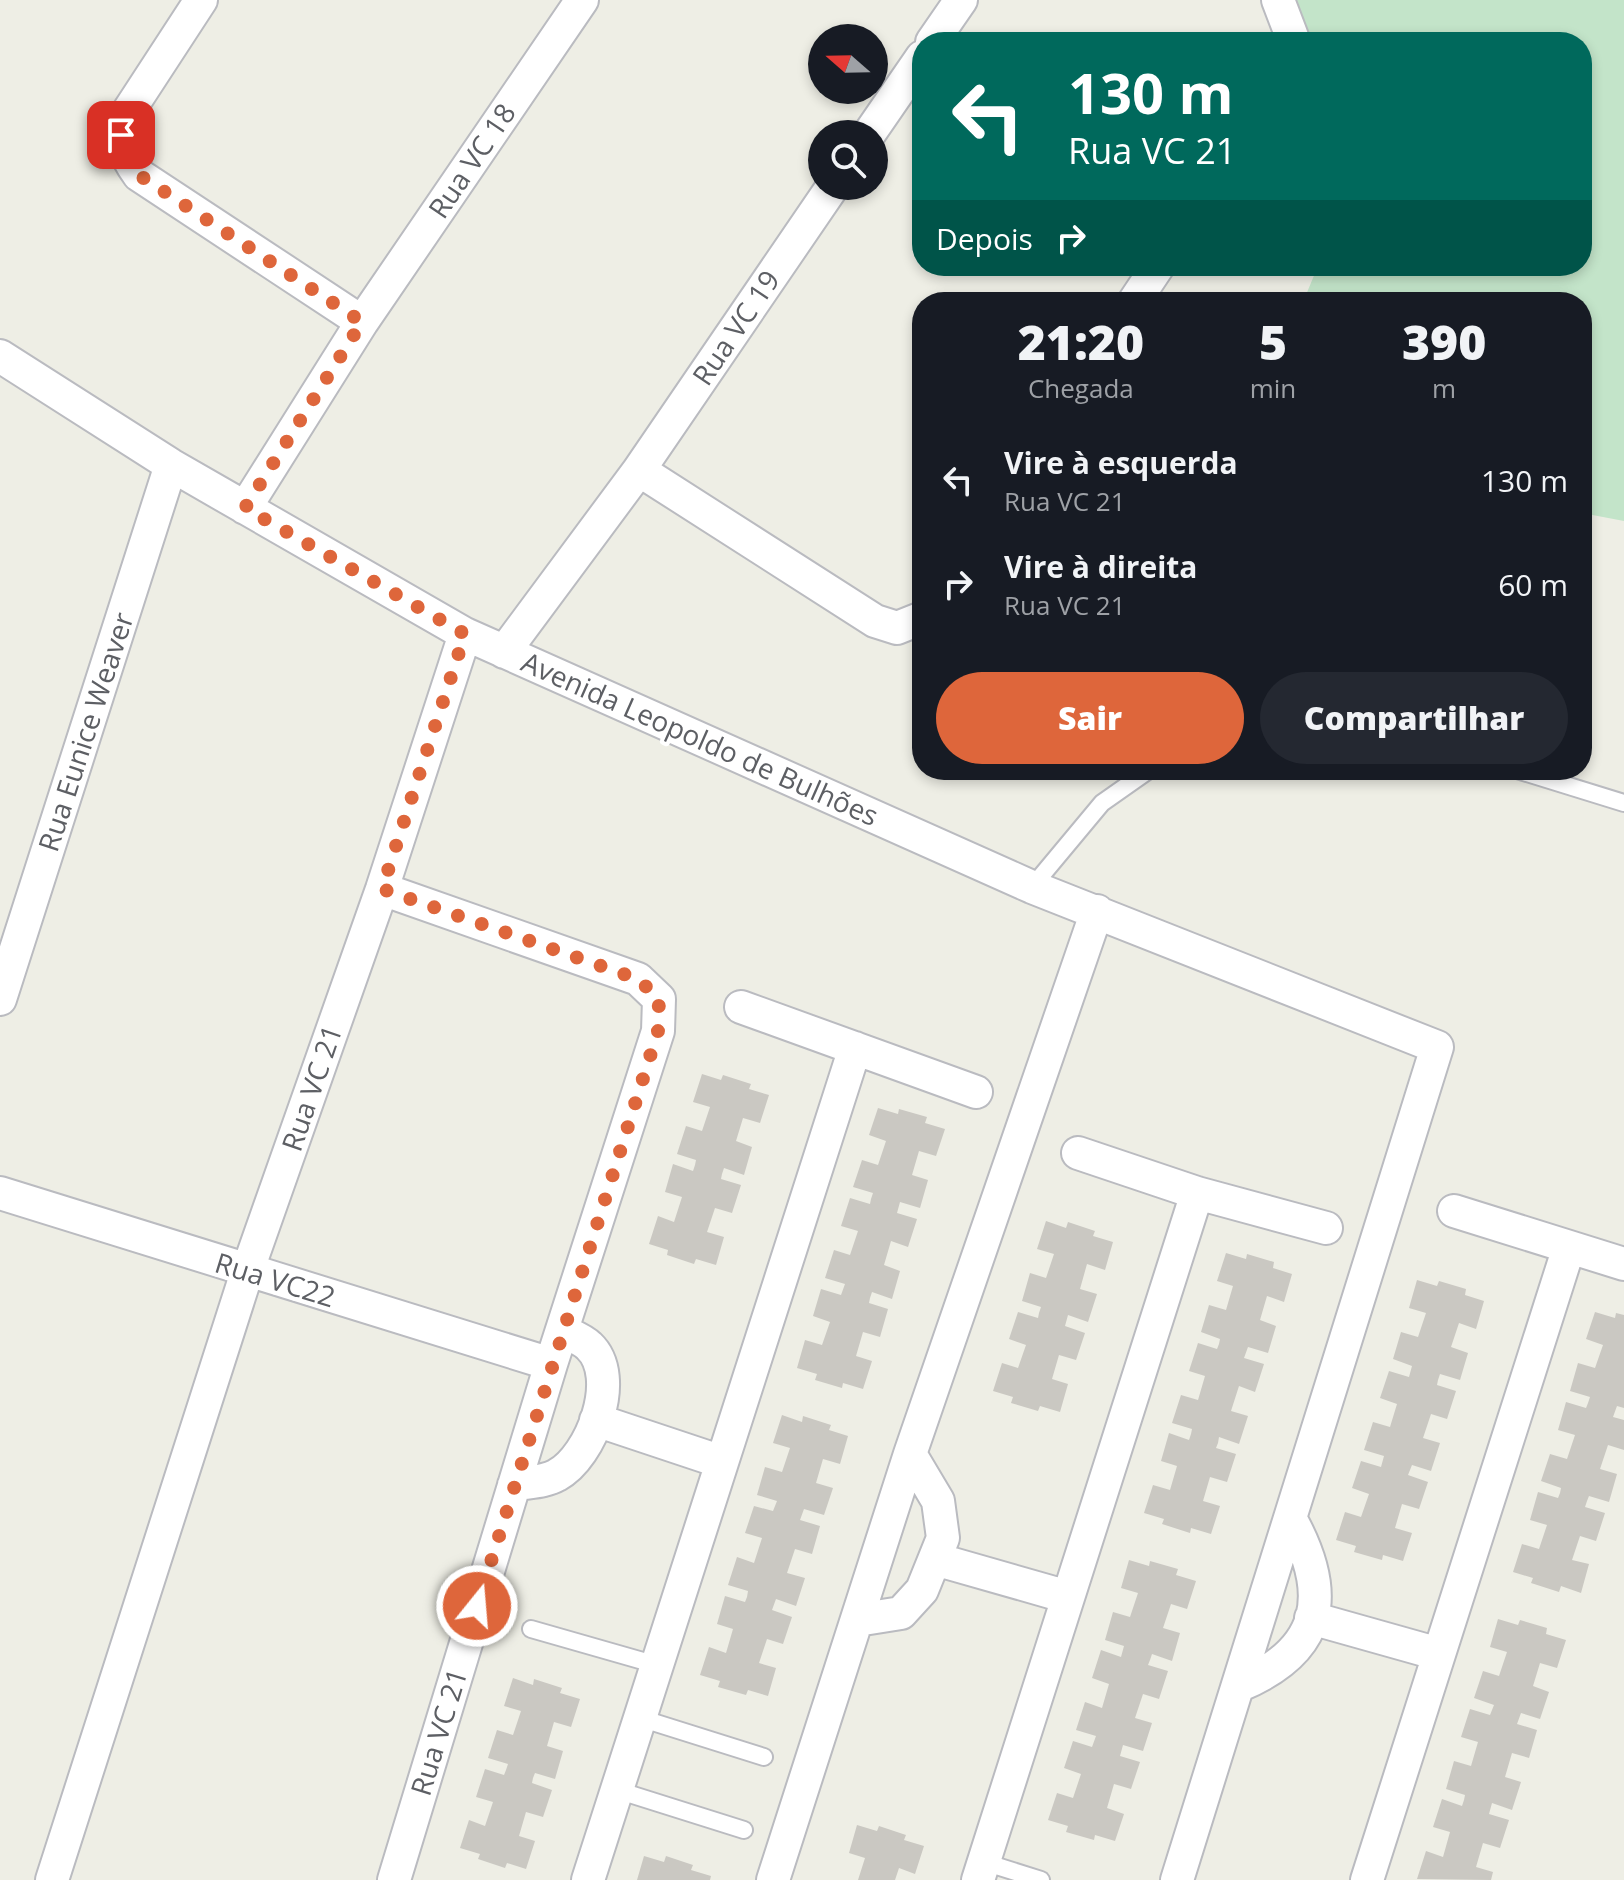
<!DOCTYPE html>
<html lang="pt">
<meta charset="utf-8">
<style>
:root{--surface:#171b24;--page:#242831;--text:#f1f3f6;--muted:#9ea1a6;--accent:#de663b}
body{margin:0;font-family:"Open Sans",sans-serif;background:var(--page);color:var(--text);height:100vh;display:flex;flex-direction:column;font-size:30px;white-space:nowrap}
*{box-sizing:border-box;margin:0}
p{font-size:26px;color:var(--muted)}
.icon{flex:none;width:44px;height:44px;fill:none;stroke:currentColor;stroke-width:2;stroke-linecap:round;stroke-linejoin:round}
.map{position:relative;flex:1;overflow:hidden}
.details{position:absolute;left:912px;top:292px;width:680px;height:488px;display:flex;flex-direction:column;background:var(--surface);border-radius:32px;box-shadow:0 4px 12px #0003}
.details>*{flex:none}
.hud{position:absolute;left:912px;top:32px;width:680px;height:244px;border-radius:32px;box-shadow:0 4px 12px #0003;background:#00695c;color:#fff;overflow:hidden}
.needle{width:52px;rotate:290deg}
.buttons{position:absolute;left:808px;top:24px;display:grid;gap:16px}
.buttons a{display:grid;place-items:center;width:80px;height:80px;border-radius:50%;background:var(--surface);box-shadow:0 4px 12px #0003;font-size:40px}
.pin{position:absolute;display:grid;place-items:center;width:68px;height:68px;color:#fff;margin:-34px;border-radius:16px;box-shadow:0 4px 12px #0006}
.me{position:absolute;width:88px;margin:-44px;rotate:17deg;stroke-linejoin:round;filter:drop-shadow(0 0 6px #0008)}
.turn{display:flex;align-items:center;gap:28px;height:168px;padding:0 24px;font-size:36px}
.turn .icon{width:104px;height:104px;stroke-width:2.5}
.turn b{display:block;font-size:56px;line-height:68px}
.then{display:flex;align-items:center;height:76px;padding:0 24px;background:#0003;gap:16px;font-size:30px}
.eta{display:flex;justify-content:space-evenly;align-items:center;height:136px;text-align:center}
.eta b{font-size:48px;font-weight:800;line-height:56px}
.action{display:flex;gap:16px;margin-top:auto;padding:16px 24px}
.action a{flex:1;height:92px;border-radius:48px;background:var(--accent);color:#fff;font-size:32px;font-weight:800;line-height:92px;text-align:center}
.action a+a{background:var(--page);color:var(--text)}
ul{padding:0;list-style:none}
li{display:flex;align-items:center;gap:24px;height:104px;padding:0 24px}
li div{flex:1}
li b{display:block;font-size:30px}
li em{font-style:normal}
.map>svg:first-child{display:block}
.green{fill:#c3e4c9}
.building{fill:#cac8c2}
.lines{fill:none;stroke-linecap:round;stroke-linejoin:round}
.lane-casing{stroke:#babbc0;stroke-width:20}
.street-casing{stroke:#babbc0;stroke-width:36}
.lane{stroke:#fff;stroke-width:16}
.street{stroke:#fff;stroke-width:32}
.route{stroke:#de663b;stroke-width:14;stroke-dasharray:0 25.2}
.labels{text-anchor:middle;stroke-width:8;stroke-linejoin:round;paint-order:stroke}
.street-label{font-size:28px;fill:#5d5f64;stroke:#fff}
</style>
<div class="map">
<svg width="1624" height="1880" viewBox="0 0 1624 1880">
<rect width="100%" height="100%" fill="#eeeee5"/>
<!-- green -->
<path class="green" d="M1273,0H1624V521L1582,513V302H1303L1318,266H1582V42H1298Z"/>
<!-- building -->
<path class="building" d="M702,1074L721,1080L723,1075L751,1084L749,1089L769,1095L760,1123L743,1118L736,1141L752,1147L744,1175L724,1168L722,1174L721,1179L741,1185L732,1213L715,1208L707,1232L724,1237L716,1265L696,1259L694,1264L667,1255L668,1250L649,1244L658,1216L674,1222L682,1197L665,1192L673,1164L693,1171L695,1165L696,1160L677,1154L686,1126L702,1131L710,1107L693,1102Z
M878,1108L898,1114L899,1109L927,1117L925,1123L945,1129L936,1156L919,1151L912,1175L928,1180L920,1208L900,1202L897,1213L917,1219L908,1247L891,1241L884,1265L900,1271L892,1299L872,1292L870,1298L869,1303L888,1309L880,1337L863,1332L856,1356L872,1361L863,1389L843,1383L842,1388L815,1380L817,1374L797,1368L805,1340L822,1345L830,1322L813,1316L821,1289L841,1295L845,1284L825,1278L834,1250L850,1255L858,1231L841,1226L850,1198L870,1204L871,1199L873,1193L853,1187L862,1160L878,1165L886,1141L869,1135Z
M1046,1221L1066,1228L1068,1222L1095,1231L1093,1236L1113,1242L1105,1270L1087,1264L1080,1289L1097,1294L1088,1322L1068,1315L1065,1326L1085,1333L1076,1360L1059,1355L1052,1379L1068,1384L1060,1412L1040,1406L1038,1411L1011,1403L1013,1397L993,1391L1002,1363L1018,1368L1026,1345L1009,1339L1018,1312L1038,1318L1039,1313L1041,1307L1022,1301L1030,1273L1046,1278L1054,1254L1037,1249Z
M1226,1253L1246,1259L1247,1254L1274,1262L1273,1268L1292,1274L1284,1302L1267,1296L1260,1320L1276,1326L1268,1353L1248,1347L1244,1358L1264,1364L1255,1392L1239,1386L1231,1411L1248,1416L1239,1444L1219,1437L1218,1443L1216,1448L1236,1454L1227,1482L1210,1477L1203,1501L1220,1506L1211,1534L1191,1528L1190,1533L1162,1524L1164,1519L1144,1513L1153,1485L1170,1490L1177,1466L1161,1461L1169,1433L1189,1440L1191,1434L1192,1429L1172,1423L1181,1395L1198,1400L1205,1376L1189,1371L1198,1343L1217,1349L1219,1344L1220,1339L1201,1332L1209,1305L1226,1310L1233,1286L1217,1281Z
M1417,1280L1437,1286L1439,1281L1466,1289L1465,1295L1484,1301L1476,1329L1459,1323L1451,1347L1468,1353L1460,1380L1440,1374L1438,1380L1437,1385L1456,1391L1447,1419L1431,1414L1423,1438L1440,1443L1431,1471L1412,1465L1408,1475L1428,1482L1419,1509L1402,1504L1395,1528L1412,1533L1403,1561L1383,1555L1382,1560L1354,1552L1356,1546L1336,1540L1345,1512L1361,1517L1369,1494L1352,1488L1361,1461L1381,1467L1384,1456L1364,1450L1373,1422L1390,1427L1397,1404L1380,1398L1389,1371L1409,1377L1412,1366L1393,1359L1401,1332L1418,1337L1426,1313L1409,1308Z
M1595,1312L1615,1318L1616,1313L1624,1315V1408L1617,1406L1613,1417L1624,1420V1450L1608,1445L1600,1469L1617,1474L1609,1502L1589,1496L1587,1501L1585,1507L1605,1513L1596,1541L1580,1536L1572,1560L1589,1564L1581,1593L1561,1586L1559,1592L1531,1583L1533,1578L1513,1572L1522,1544L1539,1549L1547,1525L1530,1520L1538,1492L1558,1498L1560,1493L1561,1488L1541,1481L1550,1454L1567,1459L1575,1435L1558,1430L1566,1402L1586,1408L1588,1403L1590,1397L1570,1391L1578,1363L1595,1368L1603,1345L1586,1339Z
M782,1415L802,1422L803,1416L831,1425L829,1430L848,1436L840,1464L823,1459L816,1483L833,1488L824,1515L804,1509L800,1520L820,1526L812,1554L795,1549L787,1573L805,1578L796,1606L776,1599L772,1610L792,1617L783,1644L767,1639L759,1663L776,1668L768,1696L748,1690L746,1695L718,1687L720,1681L700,1675L709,1647L726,1653L733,1629L717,1624L725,1596L745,1602L747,1597L748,1591L728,1585L737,1557L754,1563L762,1538L745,1533L754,1506L773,1511L777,1501L757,1495L765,1467L782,1472L790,1448L773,1443Z
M1129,1560L1149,1566L1150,1561L1178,1569L1176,1575L1196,1581L1187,1609L1171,1604L1163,1628L1180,1633L1172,1661L1152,1654L1150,1660L1148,1665L1168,1671L1159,1699L1143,1694L1135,1718L1152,1723L1143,1751L1123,1745L1120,1756L1140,1762L1131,1789L1114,1784L1107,1808L1124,1814L1115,1841L1095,1835L1094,1840L1066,1832L1068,1826L1048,1820L1057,1793L1073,1798L1081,1774L1064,1768L1073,1741L1092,1747L1096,1736L1076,1730L1085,1702L1102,1708L1109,1684L1092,1678L1101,1650L1121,1657L1124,1646L1105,1640L1113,1612L1130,1617L1138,1593L1121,1588Z
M1498,1619L1518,1625L1520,1620L1547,1628L1546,1634L1566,1640L1557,1668L1540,1663L1533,1686L1549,1692L1540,1719L1521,1713L1517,1724L1537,1730L1529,1758L1512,1753L1505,1777L1521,1782L1512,1810L1492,1803L1489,1814L1509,1820L1500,1848L1483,1843L1476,1867L1493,1872L1491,1880L1417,1879L1426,1851L1443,1857L1450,1832L1433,1827L1442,1799L1462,1806L1464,1800L1465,1795L1446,1789L1454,1761L1471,1766L1478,1742L1461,1737L1470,1709L1490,1715L1494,1705L1474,1698L1483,1671L1499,1676L1507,1652L1490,1647Z
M513,1678L533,1685L534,1679L562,1688L560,1693L580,1699L571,1727L554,1722L547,1746L563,1751L555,1779L535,1773L533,1778L532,1783L552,1790L543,1817L526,1812L519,1836L535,1841L526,1869L507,1863L505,1868L478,1859L480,1854L460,1848L469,1820L485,1826L493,1802L476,1797L485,1769L504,1775L506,1770L508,1764L488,1758L497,1730L513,1735L521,1711L504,1706Z
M857,1825L877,1831L879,1826L906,1835L904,1840L924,1846L915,1874L899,1868L895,1880H858L865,1858L849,1853Z
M644,1856L664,1862L666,1856L693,1865L691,1870L711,1876L710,1880H637Z"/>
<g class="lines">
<defs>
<path id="lane" d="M1517,770L1624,803
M1032,887L1102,803L1149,770
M531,1629L657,1665
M640,1718L764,1757
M617,1790L744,1830
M984,1862L1041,1880"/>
<path id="street" d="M201,0L126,115C119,140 123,153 139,175L362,322
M1278,0L1294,42
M932,42L961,0
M869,134L922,57
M833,186L639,470L875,621L897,628L922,618
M1134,302L1158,266
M0,356L171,465L465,634L1032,887L1437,1047L1177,1880
M245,508L362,322L582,0
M504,652L639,470
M382,889L638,979L659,999L658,1031L551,1364L394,1880
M0,999L171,465
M741,1007L976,1092
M1078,1153L1197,1193L1326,1228
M0,1193L551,1364
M1454,1211L1624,1264
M596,1420L722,1462
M514,1485C527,1482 545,1482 557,1475C591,1457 622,1377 589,1346C582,1339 570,1335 562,1331
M935,1559L1068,1597
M1311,1618L1439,1654
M857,1620L901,1613L922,1590L943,1538L938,1501L910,1454
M1238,1686C1323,1651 1333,1595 1290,1518
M52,1880L247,1272L382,889L465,634
M588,1880L855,1048
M773,1880L910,1454L1097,911
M978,1880L1197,1193
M1367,1880L1569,1247"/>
</defs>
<!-- lane casing -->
<use href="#lane" class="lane-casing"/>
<!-- street casing -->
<use href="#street" class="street-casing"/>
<!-- lane -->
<use href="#lane" class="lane"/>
<!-- street -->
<use href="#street" class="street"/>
</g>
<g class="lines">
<!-- route -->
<path class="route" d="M121,135L125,156L139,175L362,322L245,508L465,634L382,889L638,979L659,999L658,1031L477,1606"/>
</g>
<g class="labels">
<!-- street labels -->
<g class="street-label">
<text transform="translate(472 161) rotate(-56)" y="10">Rua VC 18</text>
<text transform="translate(736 328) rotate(-56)" y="10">Rua VC 19</text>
<text transform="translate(86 732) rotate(-72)" y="10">Rua Eunice Weaver</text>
<text transform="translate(700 739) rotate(24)" y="10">Avenida Leopoldo de Bulhões</text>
<text transform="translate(312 1088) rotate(-71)" y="10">Rua VC 21</text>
<text transform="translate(275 1280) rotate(17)" y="10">Rua VC22</text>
<text transform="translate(439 1732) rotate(-73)" y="10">Rua VC 21</text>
</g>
</g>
</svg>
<div class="buttons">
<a><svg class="needle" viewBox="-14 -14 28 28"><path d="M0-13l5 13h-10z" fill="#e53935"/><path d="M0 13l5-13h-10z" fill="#9ea1a6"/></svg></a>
<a><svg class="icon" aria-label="search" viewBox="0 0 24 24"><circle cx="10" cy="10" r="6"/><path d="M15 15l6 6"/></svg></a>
</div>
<div class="pin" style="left:121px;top:135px;background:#d93025"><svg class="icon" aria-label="arrive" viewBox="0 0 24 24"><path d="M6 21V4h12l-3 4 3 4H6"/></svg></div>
<svg class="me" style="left:477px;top:1606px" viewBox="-20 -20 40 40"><circle r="17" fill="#de663b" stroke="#fff" stroke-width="3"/><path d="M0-11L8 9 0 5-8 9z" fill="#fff"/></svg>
<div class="hud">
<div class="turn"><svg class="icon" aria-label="left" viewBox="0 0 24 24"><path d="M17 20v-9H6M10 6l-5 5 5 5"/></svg><div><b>130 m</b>Rua VC 21</div></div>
<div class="then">Depois<svg class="icon" aria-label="right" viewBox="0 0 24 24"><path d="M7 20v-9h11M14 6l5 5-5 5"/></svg></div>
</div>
<section class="details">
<div class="eta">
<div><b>21:20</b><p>Chegada</p></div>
<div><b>5</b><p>min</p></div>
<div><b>390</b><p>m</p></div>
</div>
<ul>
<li><svg class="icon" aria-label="left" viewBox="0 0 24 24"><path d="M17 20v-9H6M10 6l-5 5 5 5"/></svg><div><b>Vire à esquerda</b><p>Rua VC 21</p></div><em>130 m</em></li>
<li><svg class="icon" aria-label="right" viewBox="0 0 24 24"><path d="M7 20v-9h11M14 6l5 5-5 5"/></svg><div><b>Vire à direita</b><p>Rua VC 21</p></div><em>60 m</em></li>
</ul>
<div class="action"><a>Sair</a><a>Compartilhar</a></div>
</section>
</div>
